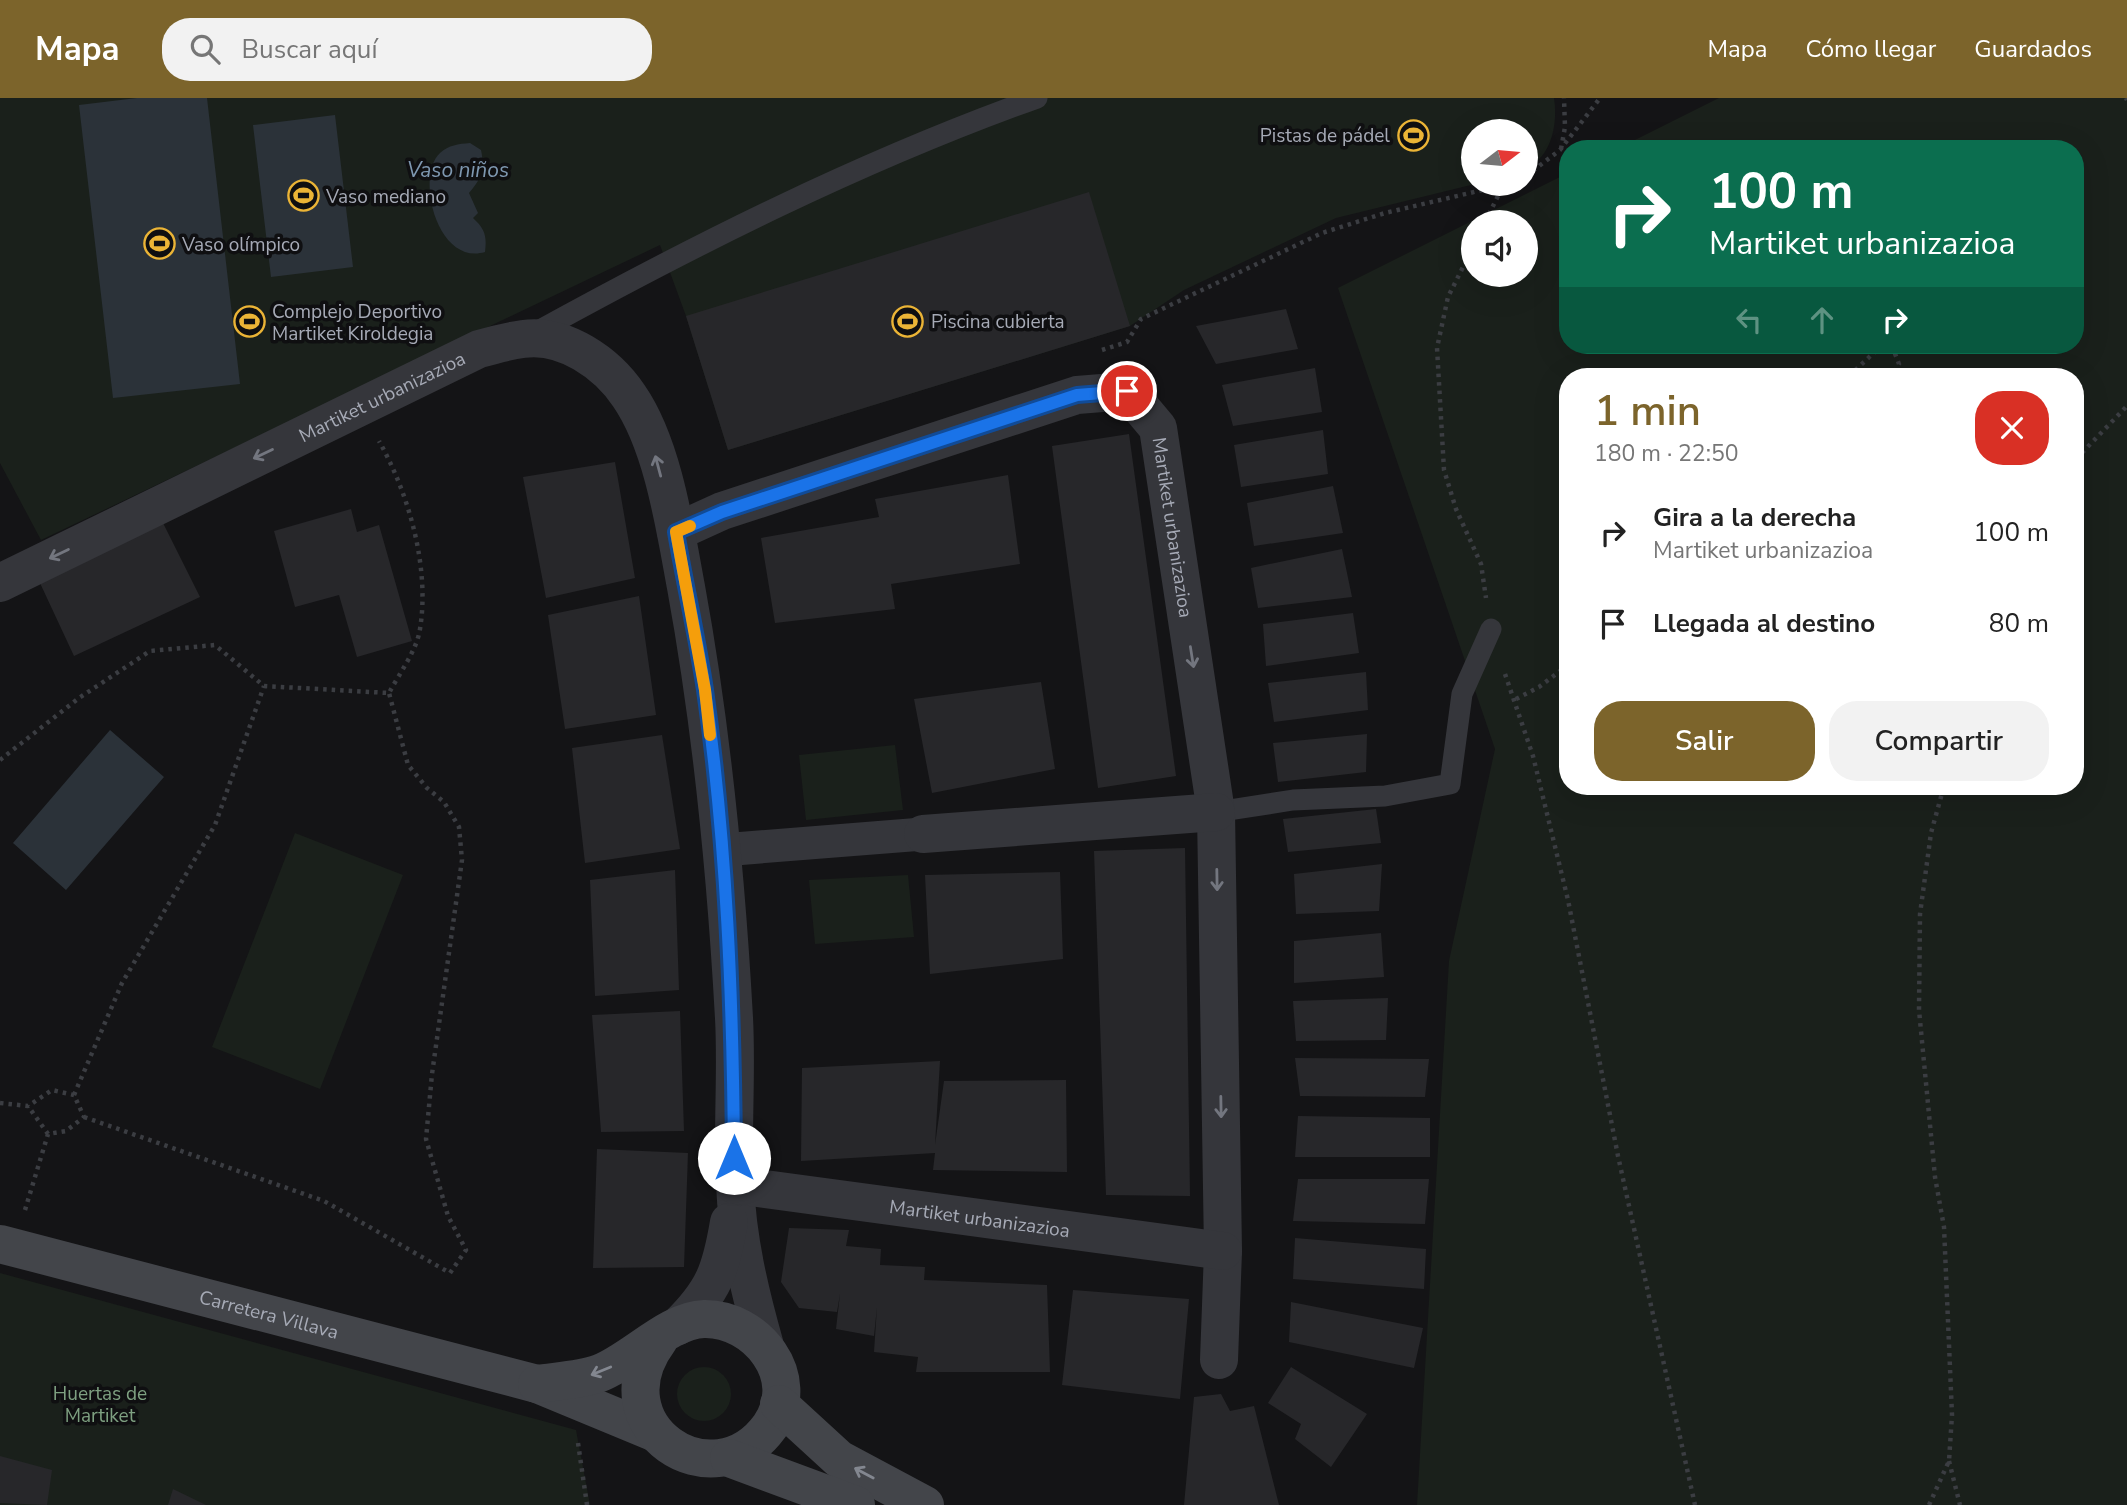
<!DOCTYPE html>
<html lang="es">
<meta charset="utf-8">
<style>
:root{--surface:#fff;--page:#f2f2f2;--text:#222;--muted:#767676;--accent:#7c642b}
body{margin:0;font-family:"Nunito Sans",sans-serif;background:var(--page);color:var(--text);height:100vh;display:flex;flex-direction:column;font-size:26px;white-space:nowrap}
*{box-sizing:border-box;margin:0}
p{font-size:23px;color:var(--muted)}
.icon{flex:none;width:38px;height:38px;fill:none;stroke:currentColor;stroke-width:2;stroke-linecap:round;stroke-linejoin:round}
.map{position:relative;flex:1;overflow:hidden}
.drawer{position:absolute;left:1559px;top:270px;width:525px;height:427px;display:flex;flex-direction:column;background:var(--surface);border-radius:28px;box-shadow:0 7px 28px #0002}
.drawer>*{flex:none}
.guide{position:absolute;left:1559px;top:42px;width:525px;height:214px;border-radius:28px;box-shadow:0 7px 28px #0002;background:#0b6e4f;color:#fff;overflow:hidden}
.needle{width:46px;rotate:74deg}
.controls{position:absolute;left:1461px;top:21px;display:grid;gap:14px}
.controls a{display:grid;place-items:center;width:77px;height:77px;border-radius:50%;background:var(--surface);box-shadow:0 7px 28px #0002;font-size:35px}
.pin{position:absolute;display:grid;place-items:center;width:60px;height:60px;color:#fff;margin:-30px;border:4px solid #fff;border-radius:50%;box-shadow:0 2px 7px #0007}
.me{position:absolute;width:77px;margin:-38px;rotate:0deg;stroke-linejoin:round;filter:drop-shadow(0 0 5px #0008)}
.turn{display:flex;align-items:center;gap:24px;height:147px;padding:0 35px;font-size:32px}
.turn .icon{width:91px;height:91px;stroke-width:2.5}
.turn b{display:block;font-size:49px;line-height:60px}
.lanes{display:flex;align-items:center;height:66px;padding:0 35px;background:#0003;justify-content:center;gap:35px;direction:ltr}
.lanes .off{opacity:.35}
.round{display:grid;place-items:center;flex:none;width:74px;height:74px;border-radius:28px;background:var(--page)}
.head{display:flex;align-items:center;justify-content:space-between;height:119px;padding:0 35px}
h1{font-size:42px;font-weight:600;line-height:52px;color:var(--accent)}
.cta{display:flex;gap:14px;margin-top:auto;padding:14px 35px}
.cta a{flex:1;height:80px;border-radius:28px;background:var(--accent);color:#fff;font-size:28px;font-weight:600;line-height:80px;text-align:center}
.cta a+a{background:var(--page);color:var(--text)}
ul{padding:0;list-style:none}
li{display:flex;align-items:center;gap:21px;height:91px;padding:0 35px}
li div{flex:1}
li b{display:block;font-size:26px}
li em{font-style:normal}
header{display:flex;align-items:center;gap:42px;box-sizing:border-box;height:98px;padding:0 35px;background:var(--accent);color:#fff}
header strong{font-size:33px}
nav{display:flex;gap:38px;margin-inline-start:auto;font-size:24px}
.search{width:490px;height:63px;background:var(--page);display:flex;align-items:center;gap:18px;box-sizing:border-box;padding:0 24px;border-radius:28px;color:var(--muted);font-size:26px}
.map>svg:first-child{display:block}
.green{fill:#1a201b;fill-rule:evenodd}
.water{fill:#2b3239}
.building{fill:#27272a}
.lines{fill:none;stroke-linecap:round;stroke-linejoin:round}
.path{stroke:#3b3d42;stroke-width:4.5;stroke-dasharray:3.5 5;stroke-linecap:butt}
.service{stroke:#35363b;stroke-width:21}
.pedestrian{stroke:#35363b;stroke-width:33}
.minor{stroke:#35363b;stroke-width:38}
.secondary{stroke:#43454a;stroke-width:38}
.oneway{stroke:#73767f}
.oneway2{stroke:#838790}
.route-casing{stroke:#114b97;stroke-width:18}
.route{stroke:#1a73e8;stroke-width:12}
.slow{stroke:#f59e0b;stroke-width:12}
.labels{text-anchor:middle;stroke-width:7;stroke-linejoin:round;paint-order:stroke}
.poi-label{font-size:19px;fill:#a6aab6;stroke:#0f0f11;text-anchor:start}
.street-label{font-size:19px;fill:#a6aab6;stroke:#0f0f11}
.park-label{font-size:19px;fill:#7ea081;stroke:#0f0f11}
.water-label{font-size:21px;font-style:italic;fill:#7e97b0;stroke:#0f0f11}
</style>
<header>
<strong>Mapa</strong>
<div class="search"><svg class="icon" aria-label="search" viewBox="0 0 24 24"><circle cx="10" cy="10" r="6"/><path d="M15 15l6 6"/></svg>Buscar aquí</div>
<nav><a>Mapa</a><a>Cómo llegar</a><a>Guardados</a></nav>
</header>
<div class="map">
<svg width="2127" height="1407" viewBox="0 0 2127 1407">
<rect width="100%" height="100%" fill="#141416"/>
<!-- green -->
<path class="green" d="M0,0H1554C1558,25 1552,59 1526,70V33H1474L1475,86L1336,120L1184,192L1130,228L728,352L686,218L660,147L41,442L0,365Z
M1719,0H2127V1407H1417L1449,863L1495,651L1338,190L1568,75V247H2076V51H1617ZM1474,124H1526V177H1474ZM1568,278H2076V688H1568Z
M895,647L903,712L806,722L799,657Z
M295,735L403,777L320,991L212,949Z
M908,777L914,839L815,846L809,782Z
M0,1175L576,1332L590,1407H0Z
M677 1296a27 27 0 1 1 54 0a27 27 0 1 1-54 0Z"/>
<!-- water -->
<path class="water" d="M137,0H207L240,286L113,300L79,7Z
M335,17L353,169L271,179L253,27Z
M470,45L481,52C485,71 482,80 469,95L478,115L473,120C485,131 487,138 485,154C437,168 415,78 440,55C449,47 458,46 470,45Z
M110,632L164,679L66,792L13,745Z"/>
<!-- building -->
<path class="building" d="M1089,94L1130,228L728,352L686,218Z
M1286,211L1298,251L1216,266L1196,228Z
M1315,270L1322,314L1233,328L1222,287Z
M1323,332L1328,376L1241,389L1234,347Z
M1129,336L1176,678L1098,690L1052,348Z
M615,364L635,480L546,500L523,379Z
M1008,377L1020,466L891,486L895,511L775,525L761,440L879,419L875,401Z
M1333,388L1343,435L1254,448L1247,405Z
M351,411L357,434L379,427L412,543L357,559L339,497L295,509L274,433Z
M163,425L200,499L74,558L40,485Z
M1342,451L1352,499L1258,510L1251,470Z
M639,498L656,617L565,631L548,517Z
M1353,515L1359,555L1266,568L1263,526Z
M1366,574L1368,612L1274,624L1268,585Z
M1041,584L1055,671L932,695L914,601Z
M1367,636L1366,674L1278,684L1273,645Z
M662,637L680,751L585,765L572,650Z
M1376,711L1381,745L1288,754L1283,721Z
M1185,750L1190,1098L1106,1097L1094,753Z
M1382,766L1379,813L1296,816L1294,776Z
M675,772L679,892L595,898L590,782Z
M1060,774L1063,861L930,876L925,777Z
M1381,835L1384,879L1294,885V843Z
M1388,900L1386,942L1296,943L1293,903Z
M680,913L684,1033L601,1034L592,917Z
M1295,960L1429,961L1425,999L1300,998Z
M940,963L935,1047L944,983L1066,982L1067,1074L933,1072L935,1055L801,1063L802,970Z
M1298,1018L1430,1020V1059H1295Z
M597,1051L688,1055L684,1169L593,1170Z
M1298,1081H1429L1425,1126L1293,1123Z
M789,1130L849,1132L846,1148L881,1151L880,1167L925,1169L924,1182L1047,1187L1050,1274H916L918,1259L874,1254L877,1209L874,1238L836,1231L840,1196L837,1214L799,1210L781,1184Z
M1295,1140L1426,1151L1424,1191L1293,1181Z
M1073,1192L1189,1201L1180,1301L1062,1287Z
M1291,1204L1423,1230L1414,1270L1289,1244Z
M1291,1269L1367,1316L1331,1369L1295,1341L1301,1326L1268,1305Z
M1221,1296L1230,1313L1254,1308L1279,1407H1184L1194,1299Z
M0,1358L52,1372L47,1407L0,1405Z
M173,1391L206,1407H168Z"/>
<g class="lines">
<!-- path -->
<path class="path" d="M2126,0L2127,2
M1561,51L1565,29L1564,0
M1526,78L1560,52L1600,0
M1485,124L1503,88
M1474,147L1448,199L1437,250L1444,372L1456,411L1481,466L1486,500
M1102,252L1127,244L1141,221L1322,135L1385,115L1508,86
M1849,278L1880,249L1894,253L1899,266L1892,278
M2076,361L2127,308
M1505,576L1533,658L1568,802L1618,1058L1695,1407
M1516,601L1539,589L1568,567
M0,662L79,600L150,553L215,547L264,588L389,595C399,576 417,552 420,531C430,470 409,396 379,343
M74,997L122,885L215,727L264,588
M0,1005L28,1008L52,992L74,997L84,1019L66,1033L48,1036L28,1008
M84,1019L324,1103L450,1175L466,1152L448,1118L426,1041L432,976L462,762L459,729L444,704L427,690L408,667L389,595
M25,1112L48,1036
M578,1345L587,1407
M1949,1363L1960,1407
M1929,1407L1949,1363L1952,1317L1944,1129L1935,1079L1919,912L1920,816L1931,735L1944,688"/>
<!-- service -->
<path class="service" d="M531,237C694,147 861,63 1037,0
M1216,714L1293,702L1385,698L1450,686L1462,596L1491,531"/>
<!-- pedestrian -->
<path class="pedestrian" d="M722,752L923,736"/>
<!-- minor -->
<g class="minor">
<path id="s1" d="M676,434L722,413L1077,297L1127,293L1158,330L1216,714L1223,1153L1219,1262"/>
<path id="s2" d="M0,485L479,251C493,247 508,243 523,241C564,235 607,265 629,298C663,347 675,430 686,489C712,631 726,775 734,920C737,975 732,1030 735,1085C737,1141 750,1195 765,1248"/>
<path d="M923,736L1216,714"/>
<path id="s3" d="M735,1087L1223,1153"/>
<path d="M678,1228C714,1193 721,1172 729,1124"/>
</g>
<!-- secondary -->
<g class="secondary">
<path id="s4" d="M0,1146L537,1286L653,1334"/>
<path d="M537,1286C557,1283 582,1282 600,1275C633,1262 669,1222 704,1221C756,1220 804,1279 770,1328C713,1407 595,1328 659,1242"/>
<path d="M779,1306L839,1361L925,1407"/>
<path d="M729,1360L856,1407"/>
</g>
</g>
<!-- one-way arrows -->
<defs><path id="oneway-shaft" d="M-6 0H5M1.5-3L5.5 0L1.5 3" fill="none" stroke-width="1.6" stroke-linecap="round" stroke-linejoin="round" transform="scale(1.75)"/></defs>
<g class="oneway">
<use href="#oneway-shaft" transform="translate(263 356) rotate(154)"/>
<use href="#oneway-shaft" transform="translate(658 368) rotate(-105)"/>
<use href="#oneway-shaft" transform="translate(59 456) rotate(154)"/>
<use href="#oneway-shaft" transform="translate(1192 559) rotate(81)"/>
<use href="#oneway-shaft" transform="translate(1217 782) rotate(89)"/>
<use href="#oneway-shaft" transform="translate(1221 1009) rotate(89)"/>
</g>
<g class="oneway2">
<use href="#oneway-shaft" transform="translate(601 1273) rotate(158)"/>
<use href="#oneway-shaft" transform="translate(864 1375) rotate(-152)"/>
</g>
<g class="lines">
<defs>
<path id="route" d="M734,1060C733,904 727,747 705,592C697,539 685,487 676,434L722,414L1077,297L1127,293"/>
</defs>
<!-- route casing -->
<use href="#route" class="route-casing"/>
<!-- route -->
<use href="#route" class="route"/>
<!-- slow -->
<path class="slow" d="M690,428L676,434L705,592L710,637"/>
</g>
<!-- icons -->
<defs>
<symbol id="stadium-ring" viewBox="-11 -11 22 22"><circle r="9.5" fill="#0f0f11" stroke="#ebb436" stroke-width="1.5"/><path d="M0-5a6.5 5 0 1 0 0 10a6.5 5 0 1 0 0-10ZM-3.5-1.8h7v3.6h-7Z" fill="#ebb436"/></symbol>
</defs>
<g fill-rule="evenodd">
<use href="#stadium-ring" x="1396" y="20" width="35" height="35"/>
<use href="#stadium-ring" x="286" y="80" width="35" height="35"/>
<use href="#stadium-ring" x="142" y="128" width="35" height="35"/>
<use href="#stadium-ring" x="890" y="206" width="35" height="35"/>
<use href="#stadium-ring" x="232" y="206" width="35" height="35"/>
</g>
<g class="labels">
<!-- poi labels -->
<g class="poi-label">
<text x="1390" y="44" text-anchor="end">Pistas de pádel</text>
<text x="326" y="105">Vaso mediano</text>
<text x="182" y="153">Vaso olímpico</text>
<text x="272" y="220">Complejo Deportivo<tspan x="272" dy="22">Martiket Kiroldegia</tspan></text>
<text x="931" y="230">Piscina cubierta</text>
</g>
<!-- street labels -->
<g class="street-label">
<text dy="7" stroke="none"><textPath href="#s2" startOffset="425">Martiket urbanizazioa</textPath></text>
<text dy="7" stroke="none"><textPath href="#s1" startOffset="623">Martiket urbanizazioa</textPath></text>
<text dy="7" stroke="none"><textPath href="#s3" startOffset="247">Martiket urbanizazioa</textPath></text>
<text dy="7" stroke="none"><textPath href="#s4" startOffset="278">Carretera Villava</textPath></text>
</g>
<!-- park labels -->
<g class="park-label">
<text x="100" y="1302">Huertas de<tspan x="100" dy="22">Martiket</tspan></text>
</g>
<!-- water labels -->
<g class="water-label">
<text x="458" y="79">Vaso niños</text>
</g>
</g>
</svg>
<div class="controls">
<a><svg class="needle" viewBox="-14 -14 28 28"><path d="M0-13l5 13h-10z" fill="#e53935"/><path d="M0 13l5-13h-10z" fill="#767676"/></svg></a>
<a><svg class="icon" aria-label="sound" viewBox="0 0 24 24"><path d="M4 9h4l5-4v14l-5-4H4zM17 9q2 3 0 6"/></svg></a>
</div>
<div class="pin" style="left:1127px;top:293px;background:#d93025"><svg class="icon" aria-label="arrive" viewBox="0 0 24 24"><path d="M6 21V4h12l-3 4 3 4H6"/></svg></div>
<svg class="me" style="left:734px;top:1060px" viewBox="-20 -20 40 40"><circle r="19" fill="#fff"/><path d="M0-13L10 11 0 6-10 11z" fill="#1a73e8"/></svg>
<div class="guide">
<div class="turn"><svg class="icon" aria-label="right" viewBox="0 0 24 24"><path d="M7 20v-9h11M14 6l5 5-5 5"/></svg><div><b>100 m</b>Martiket urbanizazioa</div></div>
<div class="lanes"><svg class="icon off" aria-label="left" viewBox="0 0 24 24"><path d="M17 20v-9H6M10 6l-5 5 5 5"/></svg><svg class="icon off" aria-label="ahead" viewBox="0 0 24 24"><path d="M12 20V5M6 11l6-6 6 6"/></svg><svg class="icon" aria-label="right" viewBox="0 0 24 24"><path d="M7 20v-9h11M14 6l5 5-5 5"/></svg></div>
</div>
<section class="drawer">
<div class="head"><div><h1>1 min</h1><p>180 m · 22:50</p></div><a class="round" style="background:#d93025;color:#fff"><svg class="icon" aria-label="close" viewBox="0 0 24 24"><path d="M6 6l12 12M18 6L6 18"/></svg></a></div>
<ul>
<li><svg class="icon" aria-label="right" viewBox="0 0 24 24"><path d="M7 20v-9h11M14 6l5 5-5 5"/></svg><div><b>Gira a la derecha</b><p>Martiket urbanizazioa</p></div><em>100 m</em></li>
<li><svg class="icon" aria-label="arrive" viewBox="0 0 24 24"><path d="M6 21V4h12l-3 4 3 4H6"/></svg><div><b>Llegada al destino</b></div><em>80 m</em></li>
</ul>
<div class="cta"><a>Salir</a><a>Compartir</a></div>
</section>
</div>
